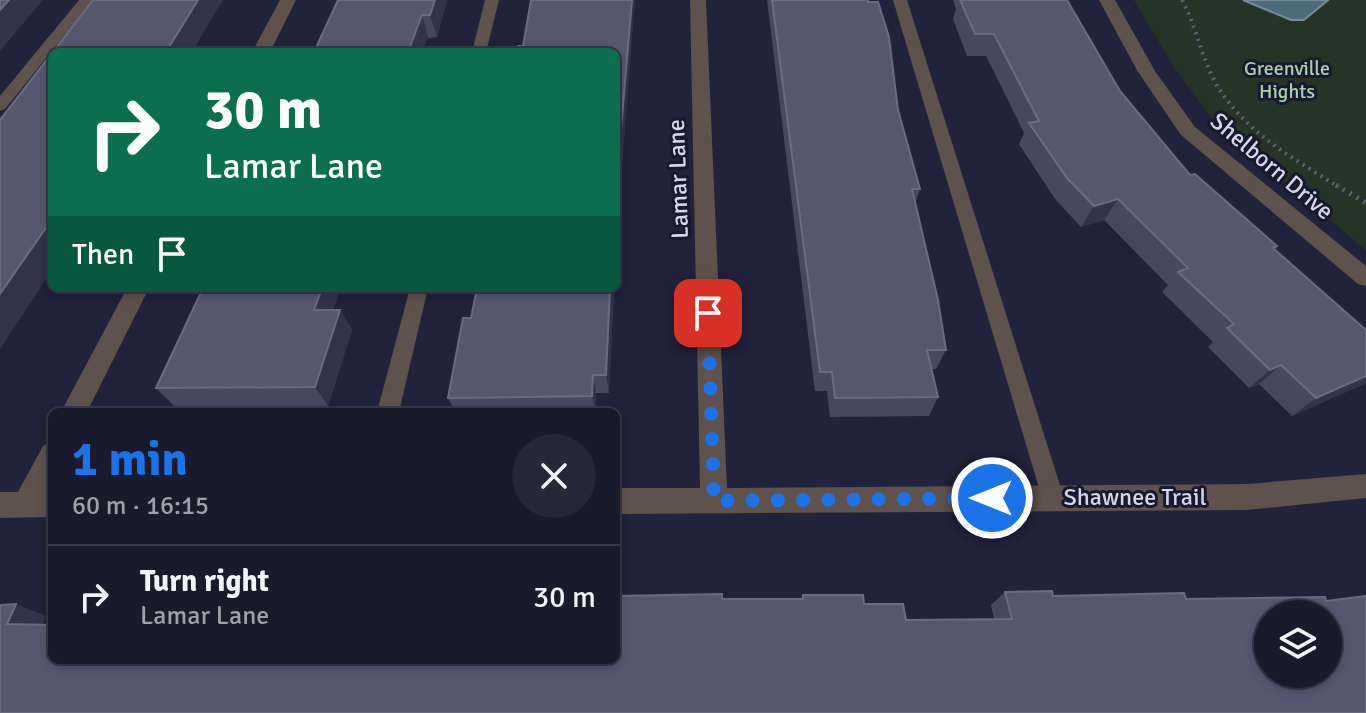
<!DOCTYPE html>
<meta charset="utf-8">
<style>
:root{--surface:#191a2c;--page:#262738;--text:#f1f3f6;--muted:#9fa1a9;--line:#373848;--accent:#1a73e8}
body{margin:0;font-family:Signika,sans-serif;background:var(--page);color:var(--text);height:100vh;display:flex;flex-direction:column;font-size:30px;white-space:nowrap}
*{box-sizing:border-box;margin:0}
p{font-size:26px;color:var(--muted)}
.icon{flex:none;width:44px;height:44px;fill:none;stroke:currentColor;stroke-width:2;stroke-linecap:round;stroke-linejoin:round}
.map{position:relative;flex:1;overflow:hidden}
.details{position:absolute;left:48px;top:408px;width:572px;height:256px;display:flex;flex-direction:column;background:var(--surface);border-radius:12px;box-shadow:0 4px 12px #0003,0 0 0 2px var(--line)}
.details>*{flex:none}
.guide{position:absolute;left:48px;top:48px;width:572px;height:244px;border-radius:12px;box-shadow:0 4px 12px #0003,0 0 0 2px var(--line);background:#0b6e4f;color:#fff;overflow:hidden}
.controls{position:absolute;left:1254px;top:600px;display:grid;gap:16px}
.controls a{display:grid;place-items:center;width:88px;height:88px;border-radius:50%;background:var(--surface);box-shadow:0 4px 12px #0003,0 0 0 2px var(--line);font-size:40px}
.pin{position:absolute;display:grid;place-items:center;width:68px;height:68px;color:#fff;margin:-34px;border-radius:16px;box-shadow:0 4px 12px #0006}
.me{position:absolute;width:88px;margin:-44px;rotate:270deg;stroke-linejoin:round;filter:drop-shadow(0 0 6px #0008)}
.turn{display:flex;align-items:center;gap:28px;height:168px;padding:0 24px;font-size:36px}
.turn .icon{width:104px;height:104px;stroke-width:2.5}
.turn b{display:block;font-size:56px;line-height:68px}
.then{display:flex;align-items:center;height:76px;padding:0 24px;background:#0003;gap:16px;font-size:30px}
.round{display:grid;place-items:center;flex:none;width:84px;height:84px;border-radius:42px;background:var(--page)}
.summary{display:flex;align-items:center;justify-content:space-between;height:136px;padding:0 24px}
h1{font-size:48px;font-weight:800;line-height:60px;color:var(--accent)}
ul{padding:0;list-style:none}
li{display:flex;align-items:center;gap:24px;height:104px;padding:0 24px;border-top:2px solid var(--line)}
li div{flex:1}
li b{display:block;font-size:30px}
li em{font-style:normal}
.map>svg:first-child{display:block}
.green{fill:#243426}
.water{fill:#4e6c7c;stroke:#778c9d;stroke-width:2}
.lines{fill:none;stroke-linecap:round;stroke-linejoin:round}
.path-far1{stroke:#616278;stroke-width:4;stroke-dasharray:2 5;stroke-linecap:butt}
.path{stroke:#616278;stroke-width:5;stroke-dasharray:2 6;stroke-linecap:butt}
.lane{fill:#5f514b;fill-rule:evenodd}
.street{fill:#5f514b;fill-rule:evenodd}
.wall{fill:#464761}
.shaded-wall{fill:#31324c}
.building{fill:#555770;stroke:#6a6b83;stroke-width:2;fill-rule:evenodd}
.route{stroke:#1a73e8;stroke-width:14;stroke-dasharray:0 25.2}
.labels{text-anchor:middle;stroke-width:6;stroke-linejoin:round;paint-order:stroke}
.far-park-label{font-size:20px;fill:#a7d3ab;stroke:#181830}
.street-label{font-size:24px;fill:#d6d8e9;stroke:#181830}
</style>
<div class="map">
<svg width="1366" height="713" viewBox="0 0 1366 713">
<rect width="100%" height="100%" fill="#21223b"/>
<!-- green -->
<path class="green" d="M1134,0H1366V250L1217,126L1174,67Z"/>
<!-- water -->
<path class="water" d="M1243,0H1328L1304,20H1291Z"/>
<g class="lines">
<!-- path-far1 -->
<path class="path-far1" d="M1182,0C1195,24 1200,50 1211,74C1236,127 1292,158 1339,187"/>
<!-- path -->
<path class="path" d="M1336,185L1366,203"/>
<!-- lane -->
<path class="lane" d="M79,0H93L5,109L0,111V96Z
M485,0H499L486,52H472Z
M893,0H907L1064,498L1061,505L1053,508L1045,505L1042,498Z
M410,288H428L399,412H377Z"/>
<!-- street -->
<path class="street" d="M280,0H296L270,52H252Z
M690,0H706L727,488L1247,484L1366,474V498L1247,510L616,514V488H700Z
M1099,0H1115L1155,71L1195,127L1366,266V286L1358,284L1181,135L1138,72Z
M127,288H149L87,412H61Z
M52,442V481L47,491H52V517L0,518V492H18L43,446Z"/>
</g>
<!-- wall -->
<path class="wall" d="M447,0L437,37L314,52Z
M767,0H868L920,189L915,204L946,350L936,369H932L938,397L929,416L830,417L827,391H815Z
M953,0H1067L1120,91L1190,175L1274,250L1366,383L1292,416L1259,384L1249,388L1208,347L1213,342L1162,292L1168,285L1104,220L1081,227L1055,199L1019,144L1024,133L986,56H967L953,19L956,9Z
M203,288H341L333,310H340L352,330L328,406L175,407L156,388Z
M614,288L609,393H596L595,412H455L448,398L471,318Z
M1005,592L1053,596L1186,599L1366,713H0L46,616L42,625L52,660L722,599H801L803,595L864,604L906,620L994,619L991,605Z"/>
<!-- shaded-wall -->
<path class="shaded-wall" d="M9,0H43L0,51V10Z
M198,0H223L192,52H166Z
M435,0H447L437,37L430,15Z
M632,0H635L616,245V188Z
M422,15L428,37L423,52H408Z
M1118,199L1104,220L1081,227L1094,206Z
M52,219V270L0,349V294Z
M322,288H341L326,330L314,310Z
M610,288H614L609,393L606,375Z
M340,310L352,330L328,406L315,387Z
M1281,365L1259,384L1249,388L1270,370Z
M593,375L596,393L595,412L592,396Z
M1366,376V383L1292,416L1316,398Z
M16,604L46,616L37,636L7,624Z"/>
<!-- building -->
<path class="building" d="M0,0H9L0,10Z
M93,0H198L166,52H53Z
M338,0H435L430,15H422L408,52H314Z
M531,0H632L616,188V52H517L518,46H523Z
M772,0H868V2H878L889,37L898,110L920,189H912L938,300L946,350H927L938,397L835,398L832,372H820Z
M960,0H1067L1120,91L1190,175L1195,174L1277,246L1273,248L1366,330V376L1316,398L1281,365L1270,370L1227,328L1234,324L1178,272L1188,268L1118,199L1094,206L1067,178L1029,123L1039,121L994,34H975Z
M52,53V219L0,294V120Z
M203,288H322L314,310H340L315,387L156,388Z
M477,288H610L606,375H593L592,396L448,398L463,318H471Z
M1052,591L1053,596L1184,593L1186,599L1325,597L1326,601L1366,596V713H0V605L16,604L7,624L52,625V660H616V596L722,594V599H803V595H863L864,604H903L906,620L1012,619L1005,592ZM1268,614H1328V674H1268Z"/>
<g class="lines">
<!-- route -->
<path class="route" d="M708,313L714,501L992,498"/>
</g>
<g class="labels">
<!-- far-park labels -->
<g class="far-park-label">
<text x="1287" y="75">Greenville<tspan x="1287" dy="23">Hights</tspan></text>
</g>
<!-- street labels -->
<g class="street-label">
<text transform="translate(1272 166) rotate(40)" y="8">Shelborn Drive</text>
<text transform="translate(678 179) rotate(-92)" y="8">Lamar Lane</text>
<text x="1135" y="505">Shawnee Trail</text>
</g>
</g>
</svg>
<div class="controls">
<a><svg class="icon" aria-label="layers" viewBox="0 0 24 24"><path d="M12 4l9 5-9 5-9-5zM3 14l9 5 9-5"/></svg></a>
</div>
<div class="pin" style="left:708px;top:313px;background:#d93025"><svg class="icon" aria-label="arrive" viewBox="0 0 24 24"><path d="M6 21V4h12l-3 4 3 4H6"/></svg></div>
<svg class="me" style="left:992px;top:498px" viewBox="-20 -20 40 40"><circle r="17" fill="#1a73e8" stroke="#fff" stroke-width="3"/><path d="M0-11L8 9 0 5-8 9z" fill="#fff"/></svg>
<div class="guide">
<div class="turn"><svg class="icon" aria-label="right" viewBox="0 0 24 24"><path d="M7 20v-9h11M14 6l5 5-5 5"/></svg><div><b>30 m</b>Lamar Lane</div></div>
<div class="then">Then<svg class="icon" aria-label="arrive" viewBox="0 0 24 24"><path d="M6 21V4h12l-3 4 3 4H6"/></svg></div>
</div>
<section class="details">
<div class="summary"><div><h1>1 min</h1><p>60 m · 16:15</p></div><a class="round"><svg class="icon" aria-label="close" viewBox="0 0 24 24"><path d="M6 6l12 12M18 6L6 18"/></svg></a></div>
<ul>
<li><svg class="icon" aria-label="right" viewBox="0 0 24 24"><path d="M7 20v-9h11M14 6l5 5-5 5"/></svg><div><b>Turn right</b><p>Lamar Lane</p></div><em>30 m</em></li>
</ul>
</section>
</div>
